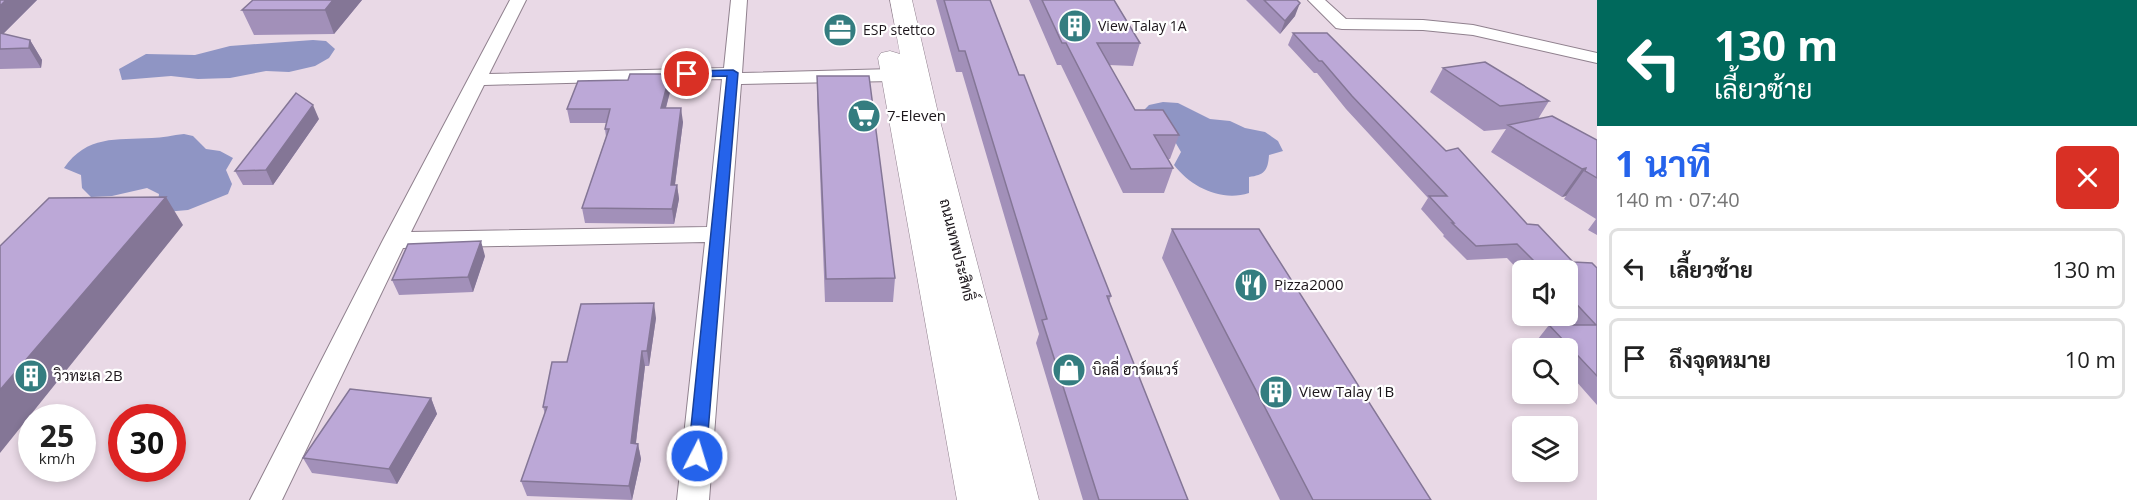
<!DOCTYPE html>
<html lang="th">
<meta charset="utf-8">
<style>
:root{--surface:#fff;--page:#f2f2f2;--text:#222;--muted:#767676;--line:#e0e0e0;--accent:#2563eb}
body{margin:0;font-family:"Open Sans",Sarabun,sans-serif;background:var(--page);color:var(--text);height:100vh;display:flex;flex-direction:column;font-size:22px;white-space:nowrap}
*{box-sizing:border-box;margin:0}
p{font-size:20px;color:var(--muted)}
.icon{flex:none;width:33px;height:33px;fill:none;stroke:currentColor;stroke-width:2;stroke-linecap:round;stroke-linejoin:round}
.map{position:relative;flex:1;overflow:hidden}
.sheet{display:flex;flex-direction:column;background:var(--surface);width:540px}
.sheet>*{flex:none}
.guide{background:#00695c;color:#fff;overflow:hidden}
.controls{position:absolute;left:1512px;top:260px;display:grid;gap:12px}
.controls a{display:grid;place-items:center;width:66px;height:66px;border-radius:9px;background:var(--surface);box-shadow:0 3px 9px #0003;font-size:30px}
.speed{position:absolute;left:18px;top:404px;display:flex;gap:12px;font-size:30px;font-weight:700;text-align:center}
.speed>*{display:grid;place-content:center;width:78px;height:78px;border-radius:50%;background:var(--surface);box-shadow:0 3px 9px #0003;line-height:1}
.speed small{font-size:15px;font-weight:400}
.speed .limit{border:9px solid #d22;background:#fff;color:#111}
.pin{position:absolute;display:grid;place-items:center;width:51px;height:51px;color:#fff;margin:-26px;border:3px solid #fff;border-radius:50%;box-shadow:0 2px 6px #0007}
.me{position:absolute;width:66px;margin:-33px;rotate:5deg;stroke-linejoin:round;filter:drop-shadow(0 0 4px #0008)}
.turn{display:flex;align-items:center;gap:21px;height:126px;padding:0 18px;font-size:27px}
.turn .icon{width:78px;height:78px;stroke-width:2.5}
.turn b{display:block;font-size:42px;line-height:51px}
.round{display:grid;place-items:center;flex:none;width:63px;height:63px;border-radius:9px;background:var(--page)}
.summary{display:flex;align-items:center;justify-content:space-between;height:102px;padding:0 18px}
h1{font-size:36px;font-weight:700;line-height:45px;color:var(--accent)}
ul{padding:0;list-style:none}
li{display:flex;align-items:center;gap:18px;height:81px;margin:0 12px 9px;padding:0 6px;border:3px solid var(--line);border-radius:9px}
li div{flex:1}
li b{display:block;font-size:22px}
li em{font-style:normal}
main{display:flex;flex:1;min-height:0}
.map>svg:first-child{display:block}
.water{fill:#8f95c4}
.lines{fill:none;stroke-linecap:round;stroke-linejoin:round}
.street-casing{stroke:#90818e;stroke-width:2}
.secondary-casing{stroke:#90818e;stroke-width:1}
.street{fill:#fff;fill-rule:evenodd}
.secondary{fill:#fff;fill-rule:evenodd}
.wall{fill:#a290b9}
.shaded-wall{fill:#847696}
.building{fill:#bca8d7;stroke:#847696;stroke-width:1.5}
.route{fill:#2563eb;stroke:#184099;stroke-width:1.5}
.labels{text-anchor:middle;stroke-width:4.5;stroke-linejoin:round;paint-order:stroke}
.far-poi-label{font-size:14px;fill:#1c161b;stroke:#fff;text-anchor:start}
.poi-label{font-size:15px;fill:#1c161b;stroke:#fff;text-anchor:start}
.street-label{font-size:15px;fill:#1c161b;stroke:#fff}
</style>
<main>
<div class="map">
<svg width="1597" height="500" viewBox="0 0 1597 500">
<rect width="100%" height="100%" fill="#e9d9e6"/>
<!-- water -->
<path class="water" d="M313,40L326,41L335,49L329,58L315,66L289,72L266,71L230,78L198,79L171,76L122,80L119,69L146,54L195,55L230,46Z
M1163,102L1178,103L1210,119L1230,121L1245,128L1265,132L1278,141L1283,151L1269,155C1268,171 1264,175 1249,177V193C1221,202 1191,187 1174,165L1181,152L1170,133L1143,111L1149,105Z
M184,134L193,136L206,149L220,151L233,158L226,170L232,184L228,194L188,210L165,212L158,202L159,194L147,188L112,196L91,197L82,188L81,175L64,168C87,135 116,140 152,138C162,138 173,135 184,134Z"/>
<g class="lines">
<defs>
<path id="street" d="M510,0H526L489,74L724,68L731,0H747L742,73L893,69L900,71L902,75L900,79L893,81L741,84L709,500H677L705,242L403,248L282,500H250L383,240ZM722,79L707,227L411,232L484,85Z
M1308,0H1325L1346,19L1423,20L1473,25L1597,53V63L1473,35L1423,30L1342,29L1336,28Z"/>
<path id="secondary" d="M890,0H912L938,113L1039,500H957L878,58L881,53L890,51L900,54Z"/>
</defs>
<!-- street casing -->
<use href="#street" class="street-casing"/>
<!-- secondary casing -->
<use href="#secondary" class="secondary-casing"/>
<!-- street -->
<use href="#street" class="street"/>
<!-- secondary -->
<use href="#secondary" class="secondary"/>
</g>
<!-- wall -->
<path class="wall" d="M0,0H37L3,34L30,40L42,60L41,68L0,69Z
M253,0H362L334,34L254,35L242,10Z
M936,0H990L1019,75L1111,296L1109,302L1188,500H1083L1036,343L1039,334L962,72H956Z
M1029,0H1114L1140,43L1133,66L1109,65L1135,110L1179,135L1170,159H1168L1173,168L1164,193H1123L1061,65H1057Z
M1246,0H1297L1295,16L1280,34Z
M1293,33L1446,151L1527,224L1573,262L1597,268V405L1568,372V348H1546L1538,339L1549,325H1571L1562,315H1568V270H1522V274L1507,258L1467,260L1443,236L1444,235L1421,209L1428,198L1346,109L1317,73H1314L1288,45Z
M1443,68L1549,101L1538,119L1597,140V235L1588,230L1596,219L1564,199L1566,196L1562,197L1491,152L1506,129L1484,131L1430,92Z
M817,76L895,278L893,302H825L817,97Z
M671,88L666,108L683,122L675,185H677L679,199L674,224L585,223L582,208L606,137L605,129L606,123H570L567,109Z
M319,119L273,185H243L235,171Z
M1172,229L1431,500H1280L1162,258Z
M485,256L473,292L399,295L392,280Z
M656,318L649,366H645L636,443L638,444L641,459L632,500L527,496L521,481L545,414L543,407L567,362Z
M431,398L437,414L397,484L312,473L303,458Z"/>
<!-- shaded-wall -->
<path class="shaded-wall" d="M6,0H37L0,37V6Z
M333,0H362L334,34L325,10Z
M1300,3L1295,16L1280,34L1285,21Z
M30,40L42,60L41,68L29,48Z
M670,74L671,88L662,122L661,108Z
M313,105L319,119L273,185L266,170Z
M681,108L683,122L673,199L671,185Z
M1586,168L1566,196L1562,197L1582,169Z
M677,185L679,199L674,224L672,209Z
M166,197L183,225L0,453V390Z
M481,241L485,256L473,292L468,277Z
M654,303L656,318L649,366L647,351Z
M642,351L645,366L634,458L631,443Z
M431,398L437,414L397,484L389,469Z
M638,444L641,459L632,500L629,486Z"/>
<!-- building -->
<path class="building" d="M0,0H6L0,6Z
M253,0H333L325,10H242Z
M944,0H990L1019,75H1024L1111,296H1107L1188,500H1099L1042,320L1047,319L965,51H959Z
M1042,0H1114L1140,43H1097L1135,110H1163L1179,135H1154L1173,168L1131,169L1066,43H1062Z
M1264,0H1297L1300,3L1285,21Z
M0,33L30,40L29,48L0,49Z
M1293,33H1327L1446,151L1458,148L1527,224L1538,225L1573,262L1592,263L1597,268V376L1549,325H1596L1568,295V270H1543L1517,244L1476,246L1452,223H1454L1429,196H1447L1352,96L1322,61H1319Z
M1485,62L1549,101L1500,106L1443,68Z
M630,74H670L661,108H681L671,185H677L672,209L582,208L609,129H605L610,109H567L578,81L628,80Z
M817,76H869L895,278L826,279Z
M296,93L313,105L266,170L235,171Z
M1552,116L1597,140V178L1585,171L1586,168L1582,169L1508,125Z
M166,197L0,390V246L49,198Z
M1172,229H1259L1431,500H1313Z
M481,241L468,277L392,280L408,244Z
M654,303L647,351H642L631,443L638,444L629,486L521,481L547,407H543L552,362H567L581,304Z
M350,389L431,398L389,469L303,458Z"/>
<!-- route -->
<path class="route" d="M733,70L738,73L706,456L703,461L697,463L691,461L688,456L727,76L687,77L681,74L687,71Z"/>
<!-- icons -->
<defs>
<symbol id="building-disc" viewBox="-11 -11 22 22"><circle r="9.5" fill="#347d80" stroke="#fff"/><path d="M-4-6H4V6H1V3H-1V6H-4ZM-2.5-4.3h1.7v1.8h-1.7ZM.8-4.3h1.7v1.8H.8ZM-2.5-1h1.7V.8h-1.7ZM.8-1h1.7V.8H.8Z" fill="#fff"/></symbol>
<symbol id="office-disc" viewBox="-11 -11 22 22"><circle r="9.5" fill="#347d80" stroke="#fff"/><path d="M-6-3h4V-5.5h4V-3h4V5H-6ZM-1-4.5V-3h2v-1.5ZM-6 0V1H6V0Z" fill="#fff"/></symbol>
<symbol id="supermarket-disc" viewBox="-11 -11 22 22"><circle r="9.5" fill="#347d80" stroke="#fff"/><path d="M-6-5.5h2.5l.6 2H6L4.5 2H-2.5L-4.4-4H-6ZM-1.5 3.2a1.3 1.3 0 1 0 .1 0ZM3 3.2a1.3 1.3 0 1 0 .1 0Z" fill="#fff"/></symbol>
<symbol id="restaurant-disc" viewBox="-11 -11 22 22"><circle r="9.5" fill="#347d80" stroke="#fff"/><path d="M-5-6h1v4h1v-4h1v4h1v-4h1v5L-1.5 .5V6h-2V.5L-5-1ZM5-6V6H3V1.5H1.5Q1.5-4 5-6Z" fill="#fff"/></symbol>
<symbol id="shop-disc" viewBox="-11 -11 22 22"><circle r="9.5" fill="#347d80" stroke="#fff"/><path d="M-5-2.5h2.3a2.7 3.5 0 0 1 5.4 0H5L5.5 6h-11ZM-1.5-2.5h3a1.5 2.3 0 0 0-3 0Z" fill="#fff"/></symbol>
</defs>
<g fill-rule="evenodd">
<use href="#building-disc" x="1056" y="7" width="38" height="38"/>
<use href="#office-disc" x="821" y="11" width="38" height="38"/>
<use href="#supermarket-disc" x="845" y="97" width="38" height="38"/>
<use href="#restaurant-disc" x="1232" y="266" width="38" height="38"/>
<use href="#shop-disc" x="1050" y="351" width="38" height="38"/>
<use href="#building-disc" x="12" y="357" width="38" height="38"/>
<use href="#building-disc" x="1257" y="373" width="38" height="38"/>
</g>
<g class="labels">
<!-- far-poi labels -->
<g class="far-poi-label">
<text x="1098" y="31">View Talay 1A</text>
<text x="863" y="35">ESP stettco</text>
</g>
<!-- poi labels -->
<g class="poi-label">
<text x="887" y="121">7-Eleven</text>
<text x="1274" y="290">Pizza2000</text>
<text x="1092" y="375">บิลลี่ ฮาร์ดแวร์</text>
<text x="54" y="381">วิวทะเล 2B</text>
<text x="1299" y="397">View Talay 1B</text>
</g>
<!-- street labels -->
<g class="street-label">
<text transform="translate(957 250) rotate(76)" y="5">ถนนเทพประสิทธิ์</text>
</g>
</g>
</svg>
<div class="controls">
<a><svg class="icon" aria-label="sound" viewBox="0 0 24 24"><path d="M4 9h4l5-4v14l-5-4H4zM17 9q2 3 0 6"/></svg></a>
<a><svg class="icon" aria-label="search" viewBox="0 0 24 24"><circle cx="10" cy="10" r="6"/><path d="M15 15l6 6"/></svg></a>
<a><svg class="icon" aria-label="layers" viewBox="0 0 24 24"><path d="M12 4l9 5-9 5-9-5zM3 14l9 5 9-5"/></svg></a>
</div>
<div class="speed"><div>25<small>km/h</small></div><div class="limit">30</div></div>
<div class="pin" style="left:687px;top:74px;background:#d93025"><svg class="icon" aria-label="arrive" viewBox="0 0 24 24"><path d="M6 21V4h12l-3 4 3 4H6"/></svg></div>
<svg class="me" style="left:697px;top:456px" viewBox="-20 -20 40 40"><circle r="17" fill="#2563eb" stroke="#fff" stroke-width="3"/><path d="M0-11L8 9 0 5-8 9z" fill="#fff"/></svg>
</div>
<section class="sheet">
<div class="guide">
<div class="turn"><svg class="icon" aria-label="left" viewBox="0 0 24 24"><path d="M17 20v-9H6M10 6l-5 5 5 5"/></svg><div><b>130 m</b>เลี้ยวซ้าย</div></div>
</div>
<div class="summary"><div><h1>1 นาที</h1><p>140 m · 07:40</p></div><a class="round" style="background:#d93025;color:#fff"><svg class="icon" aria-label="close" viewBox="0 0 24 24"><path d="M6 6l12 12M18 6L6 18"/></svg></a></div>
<ul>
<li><svg class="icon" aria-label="left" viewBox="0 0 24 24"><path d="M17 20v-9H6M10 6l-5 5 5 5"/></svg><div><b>เลี้ยวซ้าย</b></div><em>130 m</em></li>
<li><svg class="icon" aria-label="arrive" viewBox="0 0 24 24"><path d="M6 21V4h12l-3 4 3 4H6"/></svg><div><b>ถึงจุดหมาย</b></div><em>10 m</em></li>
</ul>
</section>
</main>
